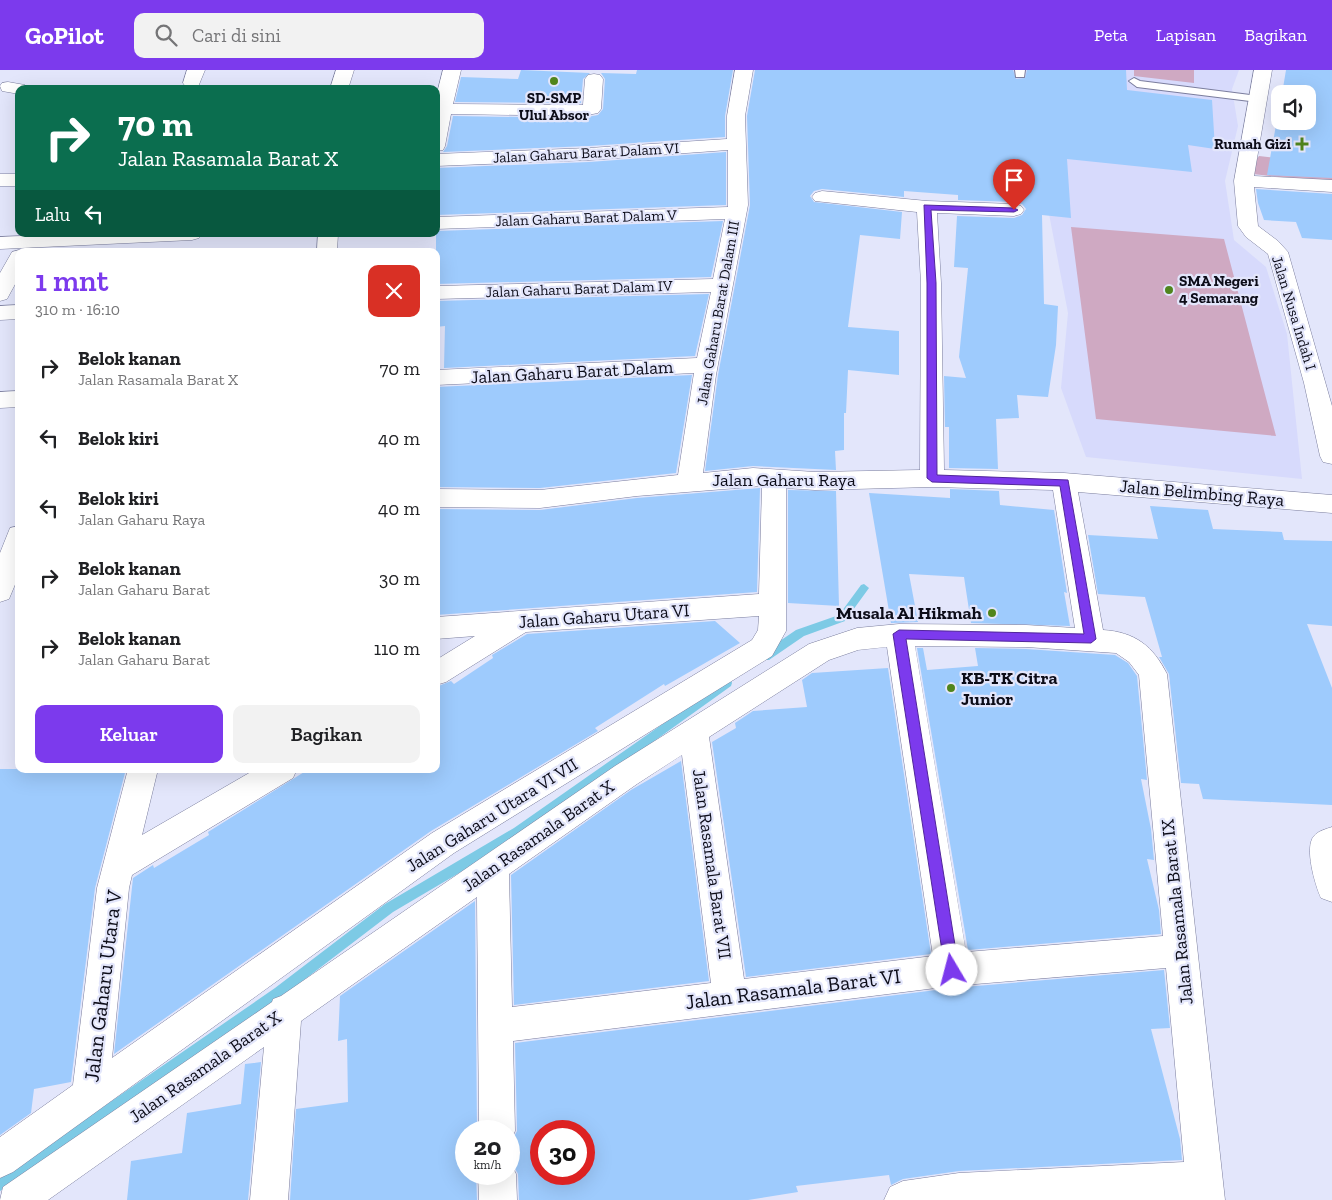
<!DOCTYPE html>
<html lang="id">
<meta charset="utf-8">
<style>
:root{--surface:#fff;--page:#f2f2f2;--text:#202124;--muted:#757577;--accent:#7c3aed}
body{margin:0;font-family:"Zilla Slab",serif;background:var(--page);color:var(--text);height:100vh;display:flex;flex-direction:column;font-size:19px;white-space:nowrap}
*{box-sizing:border-box;margin:0}
p{font-size:16px;color:var(--muted)}
.icon{flex:none;width:28px;height:28px;fill:none;stroke:currentColor;stroke-width:2;stroke-linecap:round;stroke-linejoin:round}
.map{position:relative;flex:1;overflow:hidden}
.side{position:absolute;left:15px;top:178px;width:425px;height:525px;display:flex;flex-direction:column;background:var(--surface);border-radius:10px;box-shadow:0 5px 20px #0002}
.side>*{flex:none}
.guide{position:absolute;left:15px;top:15px;width:425px;height:152px;border-radius:10px;box-shadow:0 5px 20px #0002;background:#0b6e4f;color:#fff;overflow:hidden}
.fabs{position:absolute;left:1271px;top:15px;display:grid;gap:10px}
.fabs a{display:grid;place-items:center;width:45px;height:45px;border-radius:10px;background:var(--surface);box-shadow:0 5px 20px #0002;font-size:25px}
.speed{position:absolute;left:455px;top:1050px;display:flex;gap:10px;font-size:25px;font-weight:700;text-align:center}
.speed>*{display:grid;place-content:center;width:65px;height:65px;border-radius:50%;background:var(--surface);box-shadow:0 5px 20px #0002;line-height:1}
.speed small{font-size:12px;font-weight:400}
.speed .limit{border:8px solid #d22;background:#fff;color:#111}
.pin{position:absolute;display:grid;place-items:center;width:42px;height:42px;color:#fff;margin:-51px -21px;border-radius:50% 50% 50% 0;rotate:-45deg;box-shadow:0 0 5px #0007}
.pin .icon{rotate:45deg}
.me{position:absolute;width:55px;margin:-28px;rotate:352deg;stroke-linejoin:round;filter:drop-shadow(0 0 4px #0008)}
.turn{display:flex;align-items:center;gap:18px;height:105px;padding:0 20px;font-size:22px}
.turn .icon{width:65px;height:65px;stroke-width:2.5}
.turn b{display:block;font-size:35px;line-height:42px}
.then{display:flex;align-items:center;height:48px;padding:0 20px;background:#0003;gap:10px;font-size:19px}
.round{display:grid;place-items:center;flex:none;width:52px;height:52px;border-radius:10px;background:var(--page)}
.summary{display:flex;align-items:center;justify-content:space-between;height:85px;padding:0 20px}
h1{font-size:30px;font-weight:600;line-height:38px;color:var(--accent)}
.primary-button{display:flex;gap:10px;margin-top:auto;padding:10px 20px}
.primary-button a{flex:1;height:58px;border-radius:10px;background:var(--accent);color:#fff;font-size:20px;font-weight:600;line-height:58px;text-align:center}
.primary-button a+a{background:var(--page);color:var(--text)}
ul{padding:0;list-style:none}
li{display:flex;align-items:center;gap:15px;height:70px;padding:0 20px}
li div{flex:1}
li b{display:block;font-size:19px}
li em{font-style:normal}
header{display:flex;align-items:center;gap:30px;box-sizing:border-box;height:70px;padding:0 25px;background:var(--accent);color:#fff}
header strong{font-size:24px}
nav{display:flex;gap:28px;margin-inline-start:auto;font-size:18px}
.search{width:350px;height:45px;background:var(--page);display:flex;align-items:center;gap:12px;box-sizing:border-box;padding:0 18px;border-radius:10px;color:var(--muted);font-size:19px}
.map>svg:first-child{display:block}
.built{fill:#d7dafc}
.green{fill:#cfa9c2}
.lines{fill:none;stroke-linecap:round;stroke-linejoin:round}
.stream{fill:#7dcae5;fill-rule:evenodd}
.building{fill:#9ecbfd;fill-rule:evenodd}
.service-casing{stroke:#7b7e9e;stroke-width:2}
.minor-casing{stroke:#7b7e9e;stroke-width:1}
.service{fill:#fff;fill-rule:evenodd}
.minor{fill:#fff;fill-rule:evenodd}
.route{fill:#7c3aed;stroke:#51269a}
.poi-dot{fill:#50851d;stroke:#e3e6fb;stroke-width:2}
.labels{text-anchor:middle;stroke-width:4.5;stroke-linejoin:round;paint-order:stroke}
.far-poi-label{font-size:15px;font-weight:bold;fill:#0c0c18;stroke:#e3e6fb}
.far-street-label{font-size:15px;fill:#0c0c18;stroke:#e3e6fb}
.street-label{font-size:18px;fill:#0c0c18;stroke:#e3e6fb}
.poi-label{font-size:18px;font-weight:bold;fill:#0c0c18;stroke:#e3e6fb;text-anchor:end}
.near-street-label{font-size:21px;fill:#0c0c18;stroke:#e3e6fb}
</style>
<header>
<strong>GoPilot</strong>
<div class="search"><svg class="icon" aria-label="search" viewBox="0 0 24 24"><circle cx="10" cy="10" r="6"/><path d="M15 15l6 6"/></svg>Cari di sini</div>
<nav><a>Peta</a><a>Lapisan</a><a>Bagikan</a></nav>
</header>
<div class="map">
<svg width="1332" height="1130" viewBox="0 0 1332 1130">
<rect width="100%" height="100%" fill="#e3e6fb"/>
<!-- built -->
<path class="built" d="M832,0H1239L1232,19L1238,56L1225,111L1234,170L1266,197L1287,264L1302,409L1086,387L1061,318L1068,243L1041,102Z"/>
<!-- green -->
<path class="green" d="M1134,0H1194V13L1134,6Z
M1259,86L1332,95V113L1253,104L1254,93Z
M1071,157L1224,169L1276,366L1096,349Z"/>
<g class="lines">
<!-- stream -->
<path class="stream" d="M864,514L869,518L845,551L804,566L769,590H761L760,587L761,584L796,560L839,545L861,515Z
M727,609L731,610L732,613L731,616L522,766L393,842L283,926L84,1067L0,1121V1106L74,1057L275,918L385,834L514,758Z"/>
</g>
<!-- building -->
<path class="building" d="M521,0L590,3L583,9L581,33L455,32L461,7L518,9Z
M637,0H733L725,46V67L589,76L443,82L447,76L453,46L582,48L598,45L603,39L605,9L601,3L636,4Z
M755,0H1013L1016,9L1025,8L1027,0H1126L1127,20L1212,30L1215,79L1188,75L1192,102L1067,89L1071,148L1042,145L1044,234L1058,236L1056,275L1048,327L1017,325L1019,348L996,349L998,399L949,398V357H945L944,306L966,308L959,287L968,198L954,197L957,146L1014,148L1022,145L1026,139L1022,134L1014,132L958,130V125L904,121V127L822,119L814,121L810,126L814,132L902,142L900,169L860,165L848,257L899,261V305L848,300L846,343H844V380L835,381L836,400L753,396L705,401L718,305L750,135L747,46Z
M1286,0H1332V108L1267,105L1280,33V51H1308V24H1282Z
M726,82V135L436,145V98L589,92Z
M1256,119L1332,124V170L1302,168L1296,152L1264,150L1258,133Z
M723,151L711,207L436,214V161Z
M709,224L695,286L444,298L445,256L436,257V231Z
M692,305L676,403L540,418L436,417V317Z
M760,418L757,522L436,545V439L540,440L637,428Z
M950,419L999,421L1000,435L1054,440L1067,523L1064,522L1070,556L971,553L964,507L909,504L918,552L891,553L869,423L950,428Z
M788,420L836,421L839,536L788,533Z
M1150,436L1208,440L1213,459L1282,462L1284,470L1332,471V556L1307,554L1332,618V735L1203,729L1199,714L1181,713L1169,604L1159,587H1162L1145,527L1098,524L1088,465L1158,469Z
M715,551L740,573L665,616L664,614L595,658L598,661L431,761L114,984L133,808L153,795L154,798L209,765L208,762L309,699H436V617L451,611L454,614L493,588L492,585L527,564Z
M917,578H923L927,600L978,596L975,578L1026,579L1115,585L1128,593L1137,606L1147,710L1141,709L1151,759L1154,790L1147,789L1159,840L1161,864L968,880Z
M888,598L931,884L746,907L712,672L736,658L735,653L753,641L807,637L802,610L812,603Z
M681,691L709,911L514,935L511,805L631,720Z
M0,699H126L95,818L71,1012L34,1019L31,1043L0,1065Z
M475,831L477,1061H466V1104H476L477,1130H290L296,1039L348,1032L347,969L338,971L340,926Z
M1164,900L1170,958L1151,959L1180,1069L1182,1090L959,1101L903,1109L891,1115L889,1105L796,1116L798,1122L748,1130H519L518,1104L509,1088V1076L517,1061L515,973L952,918ZM541,1061H584V1104H541Z
M261,992L248,1130H127L131,1091L182,1083L187,1043L241,1034L245,994Z"/>
<g class="lines">
<defs>
<path id="service" d="M1015,0H1025L1024,7H1016Z
M1134,8L1140,11L1258,26L1263,29L1258,32L1137,17L1129,11Z"/>
<path id="minor" d="M187,0H205L198,17L192,18L186,17L183,13Z
M336,0H354L348,19H330Z
M443,0H461L453,34L583,35L585,9L588,5L594,4L600,5L603,9L601,39L598,43L582,46L451,44L445,76L443,80L436,81V27Z
M735,0H753L745,46L748,135L716,305L703,403L753,398L815,402L920,400L921,213L917,142L815,131L812,127L815,123L822,121L927,131L1014,134L1021,136L1024,140L1021,144L1014,146L937,143L941,213L944,400L1064,403L1332,425V443L1078,422L1103,560C1135,562 1153,576 1167,604L1225,1130H884L890,1117L903,1111L959,1103L1184,1092L1166,898L952,916L513,971L515,1061L509,1074V1061H479L477,827L301,951L288,1130H250L264,977L48,1130H0L3,1117L272,932L273,929L281,926L615,696L809,574L857,558L899,554L1026,555L1075,558L1053,420L932,417L815,420L786,418V561L772,586L454,783L13,1102L0,1108V1067L73,1015L97,818L128,699H158L142,765L256,699H297L293,708L132,805L129,818L112,988L432,763L752,570L758,560L759,546L526,562L446,612L436,615V590L475,566L436,569V547L759,524L762,416L637,426L540,438L436,437V419L540,420L678,405L694,303L436,315V300L697,288L711,222L436,229V216L713,209L725,149L436,159V147L728,137V80L589,90L436,96V84L589,78L727,69V46ZM915,576L1026,577L1116,583L1129,592L1139,605L1163,866L966,882ZM887,577L933,886L744,909L709,667L829,590L858,580ZM682,685L711,913L512,937L509,804L637,714Z
M1254,0H1272L1254,106L1332,110V122L1254,117L1258,156L1278,171L1288,182L1332,336V394L1323,392L1320,386L1304,313L1268,184L1246,167L1238,156L1234,111Z
M8,12L25,15L28,19H19V24L2,21L0,16L2,13Z
M0,104H19V116H0Z
M68,164H202L199,168L192,170L0,179V167Z
M318,164H338L337,181H317Z
M19,180L25,181H19V207L7,229L0,231V203L12,182Z
M19,235V249L0,250V236Z
M19,321V337L0,338V322Z
M19,456V505L9,529L0,532V483L10,458Z
M1332,757V832L1321,828C1315,815 1304,777 1314,766C1318,761 1326,759 1332,757Z
M509,1090L516,1104L517,1130H479L478,1104H509Z"/>
</defs>
<!-- service casing -->
<use href="#service" class="service-casing"/>
<!-- minor casing -->
<use href="#minor" class="minor-casing"/>
<!-- service -->
<use href="#service" class="service"/>
<!-- minor -->
<use href="#minor" class="minor"/>
</g>
<!-- route -->
<path class="route" d="M924,135L1014,138L1018,140L1014,142L931,140L936,213L937,405L1068,410L1096,569L1091,573L906,569L959,900L957,905L952,907L947,905L945,900L893,564L899,560L1084,564L1060,416L932,412L927,408V213Z"/>
<!-- markers -->
<g class="poi-dot">
<circle cx="554" cy="11" r="5"/>
<path d="M1299.5 66.5h5v5h5v5h-5v5h-5v-5h-5v-5h5z"/>
<circle cx="1169" cy="220" r="5"/>
<circle cx="992" cy="543" r="5"/>
<circle cx="951" cy="618" r="5"/>
</g>
<g class="labels">
<!-- far-poi labels -->
<g class="far-poi-label">
<text x="554" y="33">SD-SMP<tspan x="554" dy="17">Ulul Absor</tspan></text>
<text x="1291" y="79" text-anchor="end">Rumah Gizi</text>
<text x="1179" y="216" text-anchor="start">SMA Negeri<tspan x="1179" dy="17">4 Semarang</tspan></text>
</g>
<!-- far-street labels -->
<g class="far-street-label">
<text transform="translate(586 83) rotate(-3)" y="5">Jalan Gaharu Barat Dalam VI</text>
<text transform="translate(586 148) rotate(-2)" y="5">Jalan Gaharu Barat Dalam V</text>
<text transform="translate(579 219) rotate(-2)" y="5">Jalan Gaharu Barat Dalam IV</text>
<text transform="translate(718 243) rotate(-80)" y="5">Jalan Gaharu Barat Dalam III</text>
<text transform="translate(1294 243) rotate(73)" y="5">Jalan Nusa Indah I</text>
</g>
<!-- street labels -->
<g class="street-label">
<text transform="translate(572 302) rotate(-3)" y="6">Jalan Gaharu Barat Dalam</text>
<text x="784" y="416">Jalan Gaharu Raya</text>
<text transform="translate(1202 423) rotate(5)" y="6">Jalan Belimbing Raya</text>
<text transform="translate(604 546) rotate(-4)" y="6">Jalan Gaharu Utara VI</text>
<text transform="translate(492 745) rotate(-32)" y="6">Jalan Gaharu Utara VI VII</text>
<text transform="translate(538 766) rotate(-35)" y="6">Jalan Rasamala Barat X</text>
<text transform="translate(712 794) rotate(82)" y="6">Jalan Rasamala Barat VII</text>
<text transform="translate(1177 842) rotate(-96)" y="6">Jalan Rasamala Barat IX</text>
<text transform="translate(205 997) rotate(-35)" y="6">Jalan Rasamala Barat X</text>
</g>
<!-- poi labels -->
<g class="poi-label">
<text x="982" y="549">Musala Al Hikmah</text>
<text x="961" y="614" text-anchor="start">KB-TK Citra<tspan x="961" dy="21">Junior</tspan></text>
</g>
<!-- near-street labels -->
<g class="near-street-label">
<text transform="translate(103 916) rotate(-83)" y="7">Jalan Gaharu Utara V</text>
<text transform="translate(793 919) rotate(-7)" y="7">Jalan Rasamala Barat VI</text>
</g>
</g>
</svg>
<div class="fabs">
<a><svg class="icon" aria-label="sound" viewBox="0 0 24 24"><path d="M4 9h4l5-4v14l-5-4H4zM17 9q2 3 0 6"/></svg></a>
</div>
<div class="speed"><div>20<small>km/h</small></div><div class="limit">30</div></div>
<div class="pin" style="left:1014px;top:140px;background:#d93025"><svg class="icon" aria-label="arrive" viewBox="0 0 24 24"><path d="M6 21V4h12l-3 4 3 4H6"/></svg></div>
<svg class="me" style="left:952px;top:900px" viewBox="-20 -20 40 40"><circle r="19" fill="#fff"/><path d="M0-13L10 11 0 6-10 11z" fill="#7c3aed"/></svg>
<div class="guide">
<div class="turn"><svg class="icon" aria-label="right" viewBox="0 0 24 24"><path d="M7 20v-9h11M14 6l5 5-5 5"/></svg><div><b>70 m</b>Jalan Rasamala Barat X</div></div>
<div class="then">Lalu<svg class="icon" aria-label="left" viewBox="0 0 24 24"><path d="M17 20v-9H6M10 6l-5 5 5 5"/></svg></div>
</div>
<section class="side">
<div class="summary"><div><h1>1 mnt</h1><p>310 m · 16:10</p></div><a class="round" style="background:#d93025;color:#fff"><svg class="icon" aria-label="close" viewBox="0 0 24 24"><path d="M6 6l12 12M18 6L6 18"/></svg></a></div>
<ul>
<li><svg class="icon" aria-label="right" viewBox="0 0 24 24"><path d="M7 20v-9h11M14 6l5 5-5 5"/></svg><div><b>Belok kanan</b><p>Jalan Rasamala Barat X</p></div><em>70 m</em></li>
<li><svg class="icon" aria-label="left" viewBox="0 0 24 24"><path d="M17 20v-9H6M10 6l-5 5 5 5"/></svg><div><b>Belok kiri</b></div><em>40 m</em></li>
<li><svg class="icon" aria-label="left" viewBox="0 0 24 24"><path d="M17 20v-9H6M10 6l-5 5 5 5"/></svg><div><b>Belok kiri</b><p>Jalan Gaharu Raya</p></div><em>40 m</em></li>
<li><svg class="icon" aria-label="right" viewBox="0 0 24 24"><path d="M7 20v-9h11M14 6l5 5-5 5"/></svg><div><b>Belok kanan</b><p>Jalan Gaharu Barat</p></div><em>30 m</em></li>
<li><svg class="icon" aria-label="right" viewBox="0 0 24 24"><path d="M7 20v-9h11M14 6l5 5-5 5"/></svg><div><b>Belok kanan</b><p>Jalan Gaharu Barat</p></div><em>110 m</em></li>
</ul>
<div class="primary-button"><a>Keluar</a><a>Bagikan</a></div>
</section>
</div>
